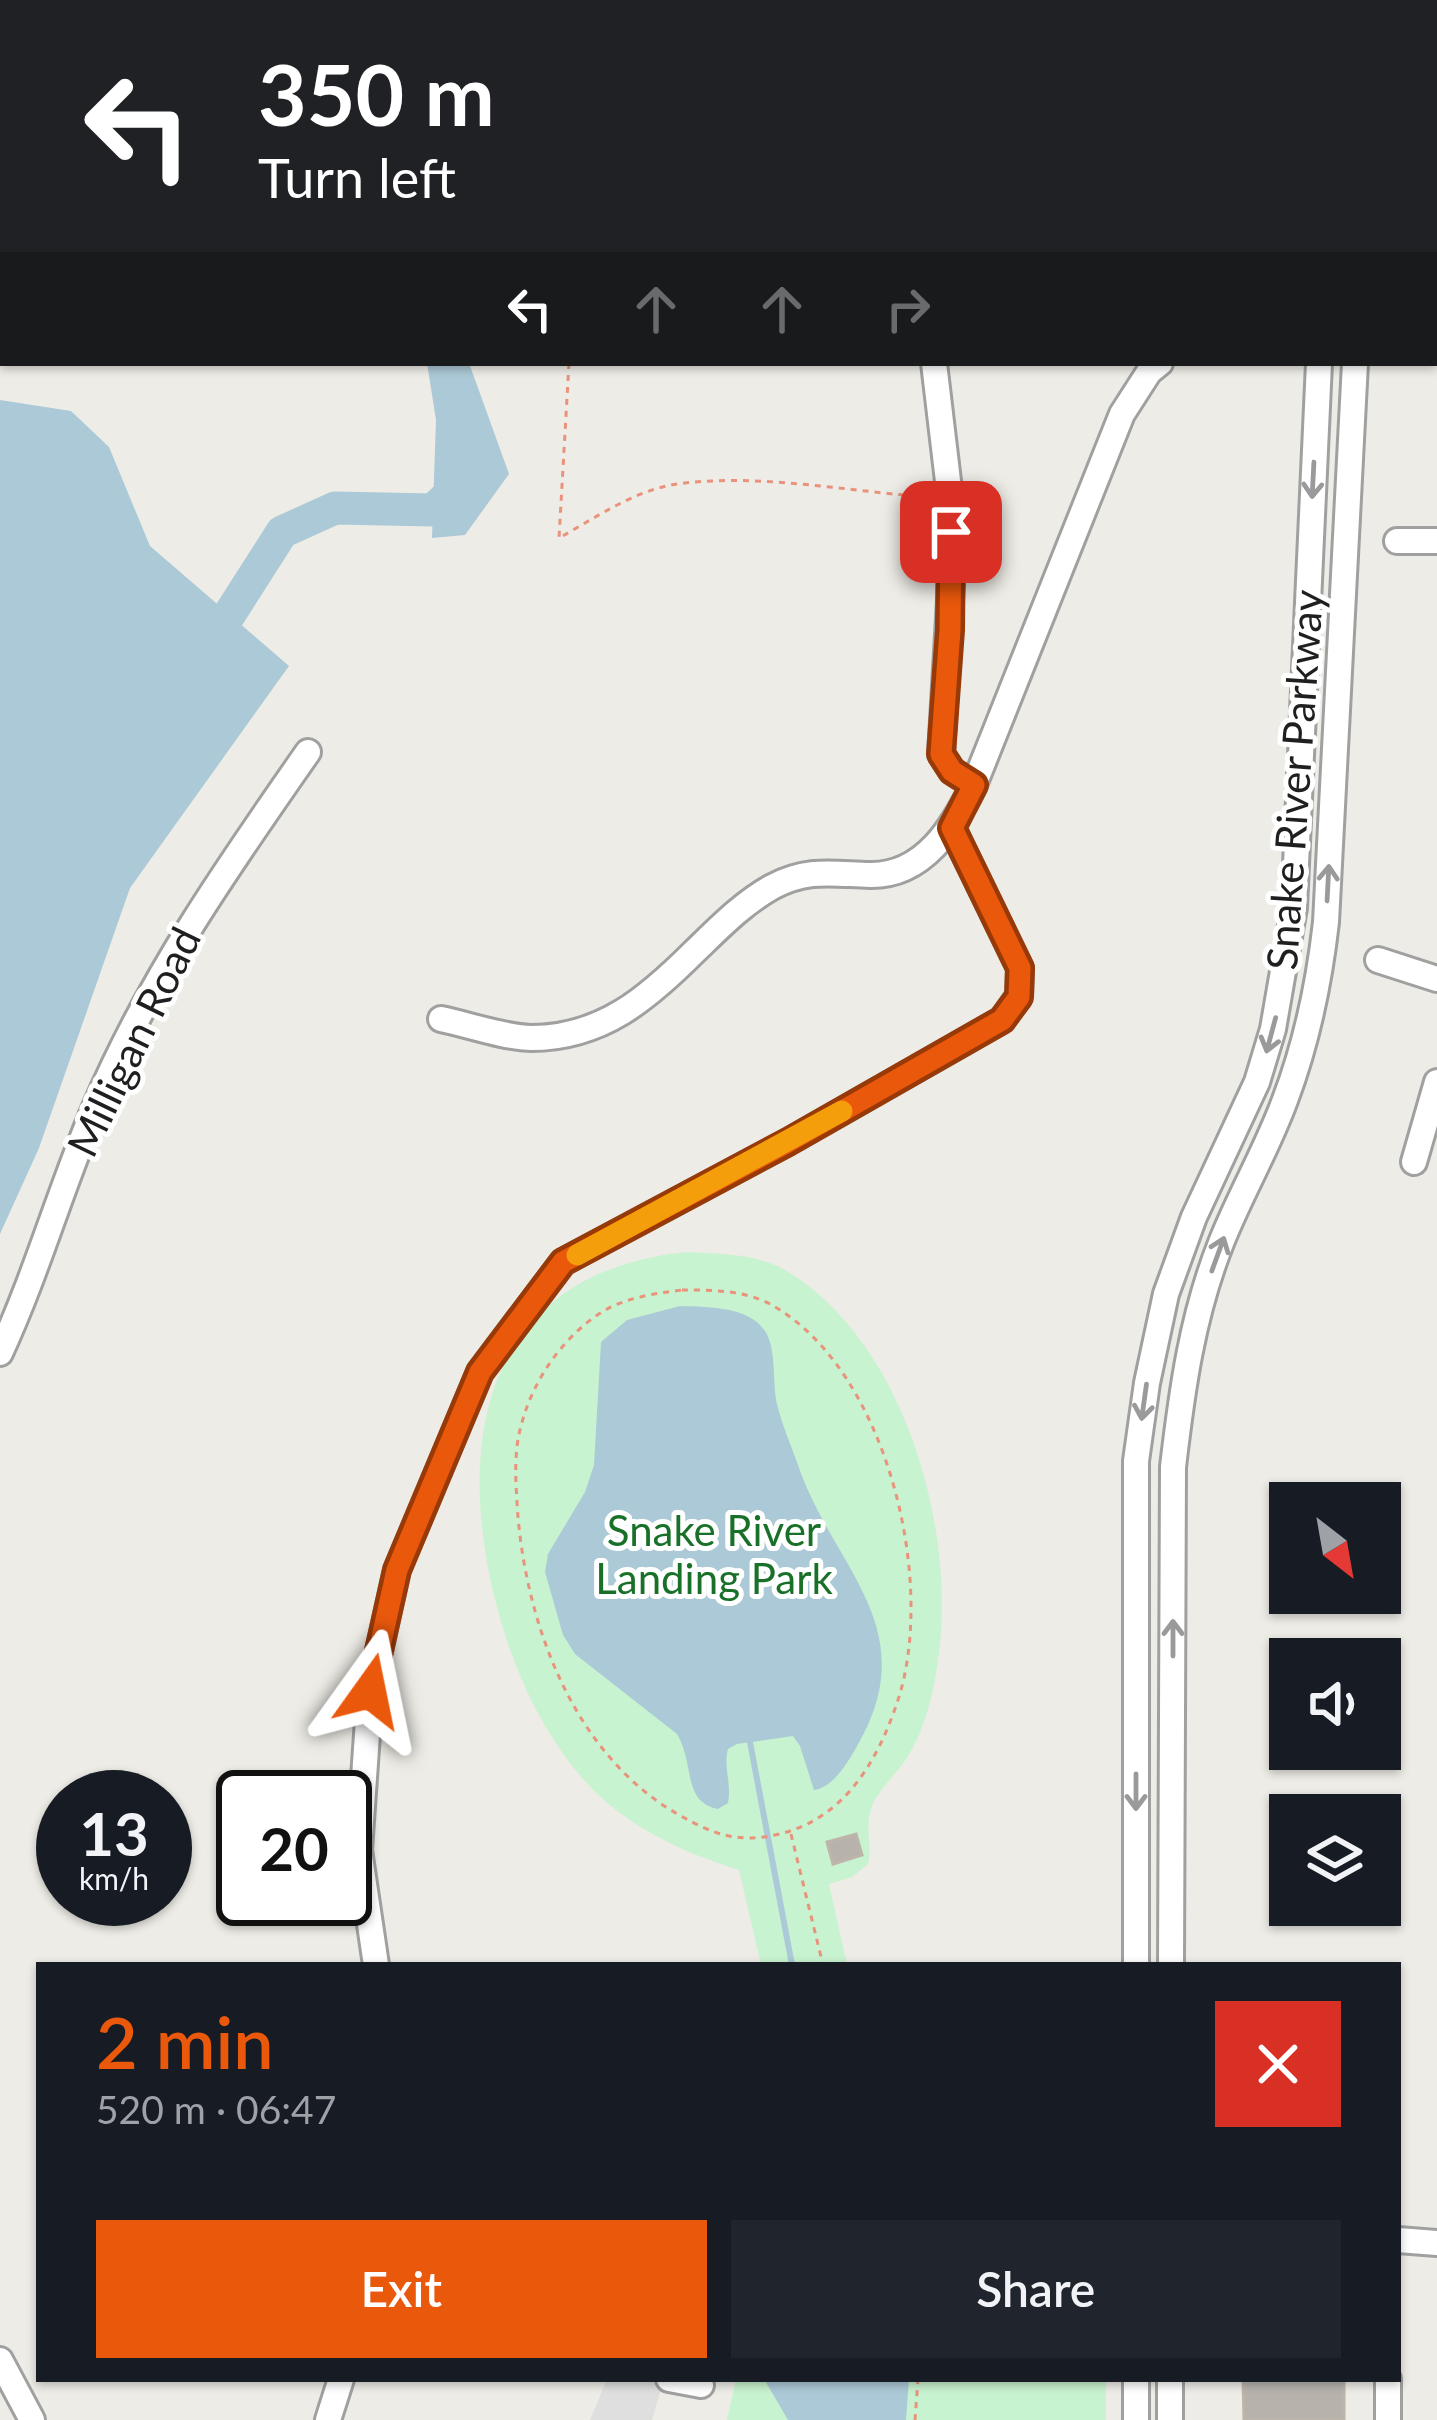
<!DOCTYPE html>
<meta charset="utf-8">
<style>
:root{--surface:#171b24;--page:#20242c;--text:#f1f3f6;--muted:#9ea1a6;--accent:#ea580c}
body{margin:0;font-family:Lato,sans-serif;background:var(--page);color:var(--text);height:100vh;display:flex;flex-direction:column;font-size:45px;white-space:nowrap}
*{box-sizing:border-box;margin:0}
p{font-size:39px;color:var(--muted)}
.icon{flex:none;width:66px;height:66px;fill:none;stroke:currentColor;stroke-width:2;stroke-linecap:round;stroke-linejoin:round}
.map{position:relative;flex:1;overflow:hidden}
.side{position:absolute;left:36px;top:1962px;width:1365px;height:420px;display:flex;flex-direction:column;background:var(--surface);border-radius:0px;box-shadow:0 3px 9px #0004}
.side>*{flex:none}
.hud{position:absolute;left:0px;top:0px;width:1437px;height:366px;box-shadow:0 3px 9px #0004;background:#202124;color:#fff;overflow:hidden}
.needle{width:78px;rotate:149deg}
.buttons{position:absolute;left:1269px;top:1482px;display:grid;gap:24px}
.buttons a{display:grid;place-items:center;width:132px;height:132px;border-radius:0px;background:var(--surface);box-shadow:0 3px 9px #0004;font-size:60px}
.speed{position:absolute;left:36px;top:1770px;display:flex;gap:24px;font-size:60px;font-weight:700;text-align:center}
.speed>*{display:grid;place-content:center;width:156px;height:156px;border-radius:50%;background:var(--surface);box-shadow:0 3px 9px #0004;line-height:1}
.speed small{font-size:30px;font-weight:400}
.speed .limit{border:6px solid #111;border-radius:18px;background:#fff;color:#111}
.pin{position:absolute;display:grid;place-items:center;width:102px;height:102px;color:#fff;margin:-51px;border-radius:24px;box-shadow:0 6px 18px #0006}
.me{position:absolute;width:132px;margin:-66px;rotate:12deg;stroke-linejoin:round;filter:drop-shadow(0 0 9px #0008)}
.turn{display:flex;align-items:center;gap:42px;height:252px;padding:0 60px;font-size:54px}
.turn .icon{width:156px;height:156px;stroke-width:2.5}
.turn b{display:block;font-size:84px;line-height:102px}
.lanes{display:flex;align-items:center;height:114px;padding:0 60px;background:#0003;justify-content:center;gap:60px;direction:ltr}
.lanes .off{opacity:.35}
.round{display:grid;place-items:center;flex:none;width:126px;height:126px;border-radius:0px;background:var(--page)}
.overview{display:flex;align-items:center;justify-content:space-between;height:204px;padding:0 60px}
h1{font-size:72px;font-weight:600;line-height:90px;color:var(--accent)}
.cta{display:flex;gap:24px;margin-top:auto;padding:24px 60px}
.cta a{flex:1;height:138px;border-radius:0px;background:var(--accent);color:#fff;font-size:48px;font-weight:600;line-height:138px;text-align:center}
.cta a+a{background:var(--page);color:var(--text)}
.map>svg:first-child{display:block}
.park{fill:#c8f3d0}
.parking{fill:#dfdfdf}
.water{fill:#acc9d7}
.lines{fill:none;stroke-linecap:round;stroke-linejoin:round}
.stream{stroke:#acc9d7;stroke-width:6}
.river{stroke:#acc9d7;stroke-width:33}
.building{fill:#b7b2ac;stroke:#beb5aa;stroke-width:3}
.minor-casing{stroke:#a0a0a0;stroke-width:30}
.path{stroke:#e9927c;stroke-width:3;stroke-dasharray:6 6;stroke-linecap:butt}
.minor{stroke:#fff;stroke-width:24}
.oneway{stroke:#9a9a9a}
.route-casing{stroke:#983908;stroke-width:30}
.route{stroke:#ea580c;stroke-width:21}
.slow{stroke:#f59e0b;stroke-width:21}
.labels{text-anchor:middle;stroke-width:10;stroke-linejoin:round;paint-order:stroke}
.street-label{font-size:42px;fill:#1f1f1f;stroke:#fff}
.park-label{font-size:42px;fill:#197129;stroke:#fff}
</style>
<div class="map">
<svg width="1437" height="2420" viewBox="0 0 1437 2420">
<rect width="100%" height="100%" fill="#eeece6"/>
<!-- park -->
<path class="park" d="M686,1252C720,1254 754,1253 785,1270C905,1341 957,1529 938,1660C934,1692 925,1729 908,1756C898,1773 877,1790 871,1809C865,1826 872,1846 868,1864L852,1877L829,1884L847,1965H761L739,1870C681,1852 623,1825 583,1779C533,1721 504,1647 489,1573C457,1410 503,1271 686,1252Z
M736,2379H1106V2420H727Z"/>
<!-- parking -->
<path class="parking" d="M607,2379H664L652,2420H590Z"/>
<!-- water -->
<path class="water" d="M427,363H469L509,474L465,535L432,538L436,420Z
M0,400L71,411L109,447L150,546L289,666L130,888L39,1148L0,1234Z
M680,1306C706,1307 749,1306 765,1331C777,1349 772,1383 777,1404C782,1425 791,1445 798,1465C833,1568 926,1628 857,1746C848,1763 832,1788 814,1790L800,1746L793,1736L737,1744L728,1749C723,1767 732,1784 728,1803L718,1809C682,1802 695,1764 677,1734L575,1654L563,1635L545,1572L548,1554L585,1492L594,1465L601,1342L627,1320Z
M764,2379H909L906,2420H788Z"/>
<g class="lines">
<!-- stream -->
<path class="stream" d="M750,1742L792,1965"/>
<!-- river -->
<path class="river" d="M197,645L229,615L282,532L335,508L433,510L462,482"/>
</g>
<!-- building -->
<path class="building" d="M856,1834L862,1855L833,1864L827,1842Z
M1243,2379H1344V2420H1244Z"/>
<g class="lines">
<defs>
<path id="minor" d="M851,0V3
M1334,3V0
M1372,3V0
M1434,319H1437
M934,363L950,498L952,566L941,754L952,771L974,785
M1397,541H1437
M1378,960L1437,979
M441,1019C470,1025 502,1037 531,1038C602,1038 648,998 695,951C720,927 742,904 772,887C808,868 832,874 870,875C924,876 953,827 974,785L1122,414L1149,372L1160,363
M1414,1162L1437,1082
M0,1353C37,1273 61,1187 96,1105C150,978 229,865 308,752
M376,1965L359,1850L370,1691L397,1570L480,1372L563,1262L788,1142L1002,1020L1019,996L1020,968L952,828
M1136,1965V1461L1147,1383L1166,1294L1194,1217L1257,1082L1273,1029L1294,908L1319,363
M1171,1965L1173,1467C1182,1390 1192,1316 1221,1243C1240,1195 1267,1149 1285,1100C1307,1042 1319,984 1326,922L1355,363
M1398,2240L1437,2243
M0,2360L32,2420
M669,2379L701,2385
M328,2420L341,2379
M1136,2420V2379
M1170,2420V2379
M1388,2420V2379"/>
</defs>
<!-- minor casing -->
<use href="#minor" class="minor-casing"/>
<!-- path -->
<path class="path" d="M605,0L606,3
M569,363L559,538C595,518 635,490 677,484C758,473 845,491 927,497
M682,1290C711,1290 744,1290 770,1304C887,1368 938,1583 897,1703C876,1765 842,1821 775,1835C737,1843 713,1834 681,1816C576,1758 528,1630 518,1517C516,1488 513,1454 521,1426C532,1383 559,1342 596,1316C621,1298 652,1294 682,1290Z
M791,1834L823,1965
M915,2420L918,2379"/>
<!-- minor -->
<use href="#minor" class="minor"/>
</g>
<!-- one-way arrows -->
<defs><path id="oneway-shaft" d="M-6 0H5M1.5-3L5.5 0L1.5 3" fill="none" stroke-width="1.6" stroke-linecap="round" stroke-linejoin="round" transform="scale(3)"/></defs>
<g class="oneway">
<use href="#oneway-shaft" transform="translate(1313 480) rotate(93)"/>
<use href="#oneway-shaft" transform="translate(1328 883) rotate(-87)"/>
<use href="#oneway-shaft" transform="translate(1271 1035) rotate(105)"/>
<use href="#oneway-shaft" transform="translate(1218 1254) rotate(-70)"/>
<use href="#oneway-shaft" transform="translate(1144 1402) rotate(98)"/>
<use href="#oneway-shaft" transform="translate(1173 1638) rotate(-90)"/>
<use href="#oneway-shaft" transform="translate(1136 1792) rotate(90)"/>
</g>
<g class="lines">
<defs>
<path id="route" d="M370,1691L397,1570L480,1372L563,1262L788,1142L1002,1020L1019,997L1020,968L952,828L974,785L952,771L941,754L950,630L951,532"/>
</defs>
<!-- route casing -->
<use href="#route" class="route-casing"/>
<!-- route -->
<use href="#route" class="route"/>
<!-- slow -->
<path class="slow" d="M577,1255L842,1111"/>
</g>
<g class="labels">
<!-- street labels -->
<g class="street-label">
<text transform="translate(1295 780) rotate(-86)" y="15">Snake River Parkway</text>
<text transform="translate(134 1042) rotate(-64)" y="15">Milligan Road</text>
</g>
<!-- park labels -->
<g class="park-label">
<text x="714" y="1546">Snake River<tspan x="714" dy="48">Landing Park</tspan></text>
</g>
</g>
</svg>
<div class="buttons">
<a><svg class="needle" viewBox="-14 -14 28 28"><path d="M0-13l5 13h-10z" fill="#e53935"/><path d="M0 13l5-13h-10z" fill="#9ea1a6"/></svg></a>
<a><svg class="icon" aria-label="sound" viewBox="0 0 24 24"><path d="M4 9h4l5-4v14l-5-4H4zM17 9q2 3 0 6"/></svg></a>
<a><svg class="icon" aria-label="layers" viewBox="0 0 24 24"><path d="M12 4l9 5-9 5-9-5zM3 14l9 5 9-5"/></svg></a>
</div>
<div class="speed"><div>13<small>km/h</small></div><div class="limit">20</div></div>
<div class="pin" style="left:951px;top:532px;background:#d93025"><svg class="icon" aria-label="arrive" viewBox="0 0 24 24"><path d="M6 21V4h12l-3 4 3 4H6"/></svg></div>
<svg class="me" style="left:370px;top:1691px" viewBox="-20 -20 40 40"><path d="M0-17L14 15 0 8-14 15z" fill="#ea580c" stroke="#fff" stroke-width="4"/></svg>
<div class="hud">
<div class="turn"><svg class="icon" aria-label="left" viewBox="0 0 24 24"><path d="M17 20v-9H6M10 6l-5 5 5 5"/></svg><div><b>350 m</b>Turn left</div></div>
<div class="lanes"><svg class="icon" aria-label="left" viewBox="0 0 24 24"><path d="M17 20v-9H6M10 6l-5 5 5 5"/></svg><svg class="icon off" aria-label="ahead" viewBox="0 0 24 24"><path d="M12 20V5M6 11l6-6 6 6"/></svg><svg class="icon off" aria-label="ahead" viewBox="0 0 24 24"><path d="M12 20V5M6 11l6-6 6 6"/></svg><svg class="icon off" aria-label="right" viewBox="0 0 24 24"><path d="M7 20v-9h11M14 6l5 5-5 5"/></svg></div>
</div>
<section class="side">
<div class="overview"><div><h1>2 min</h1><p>520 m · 06:47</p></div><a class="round" style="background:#d93025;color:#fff"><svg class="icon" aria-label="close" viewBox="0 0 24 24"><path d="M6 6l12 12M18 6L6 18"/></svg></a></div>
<div class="cta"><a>Exit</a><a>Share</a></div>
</section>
</div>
